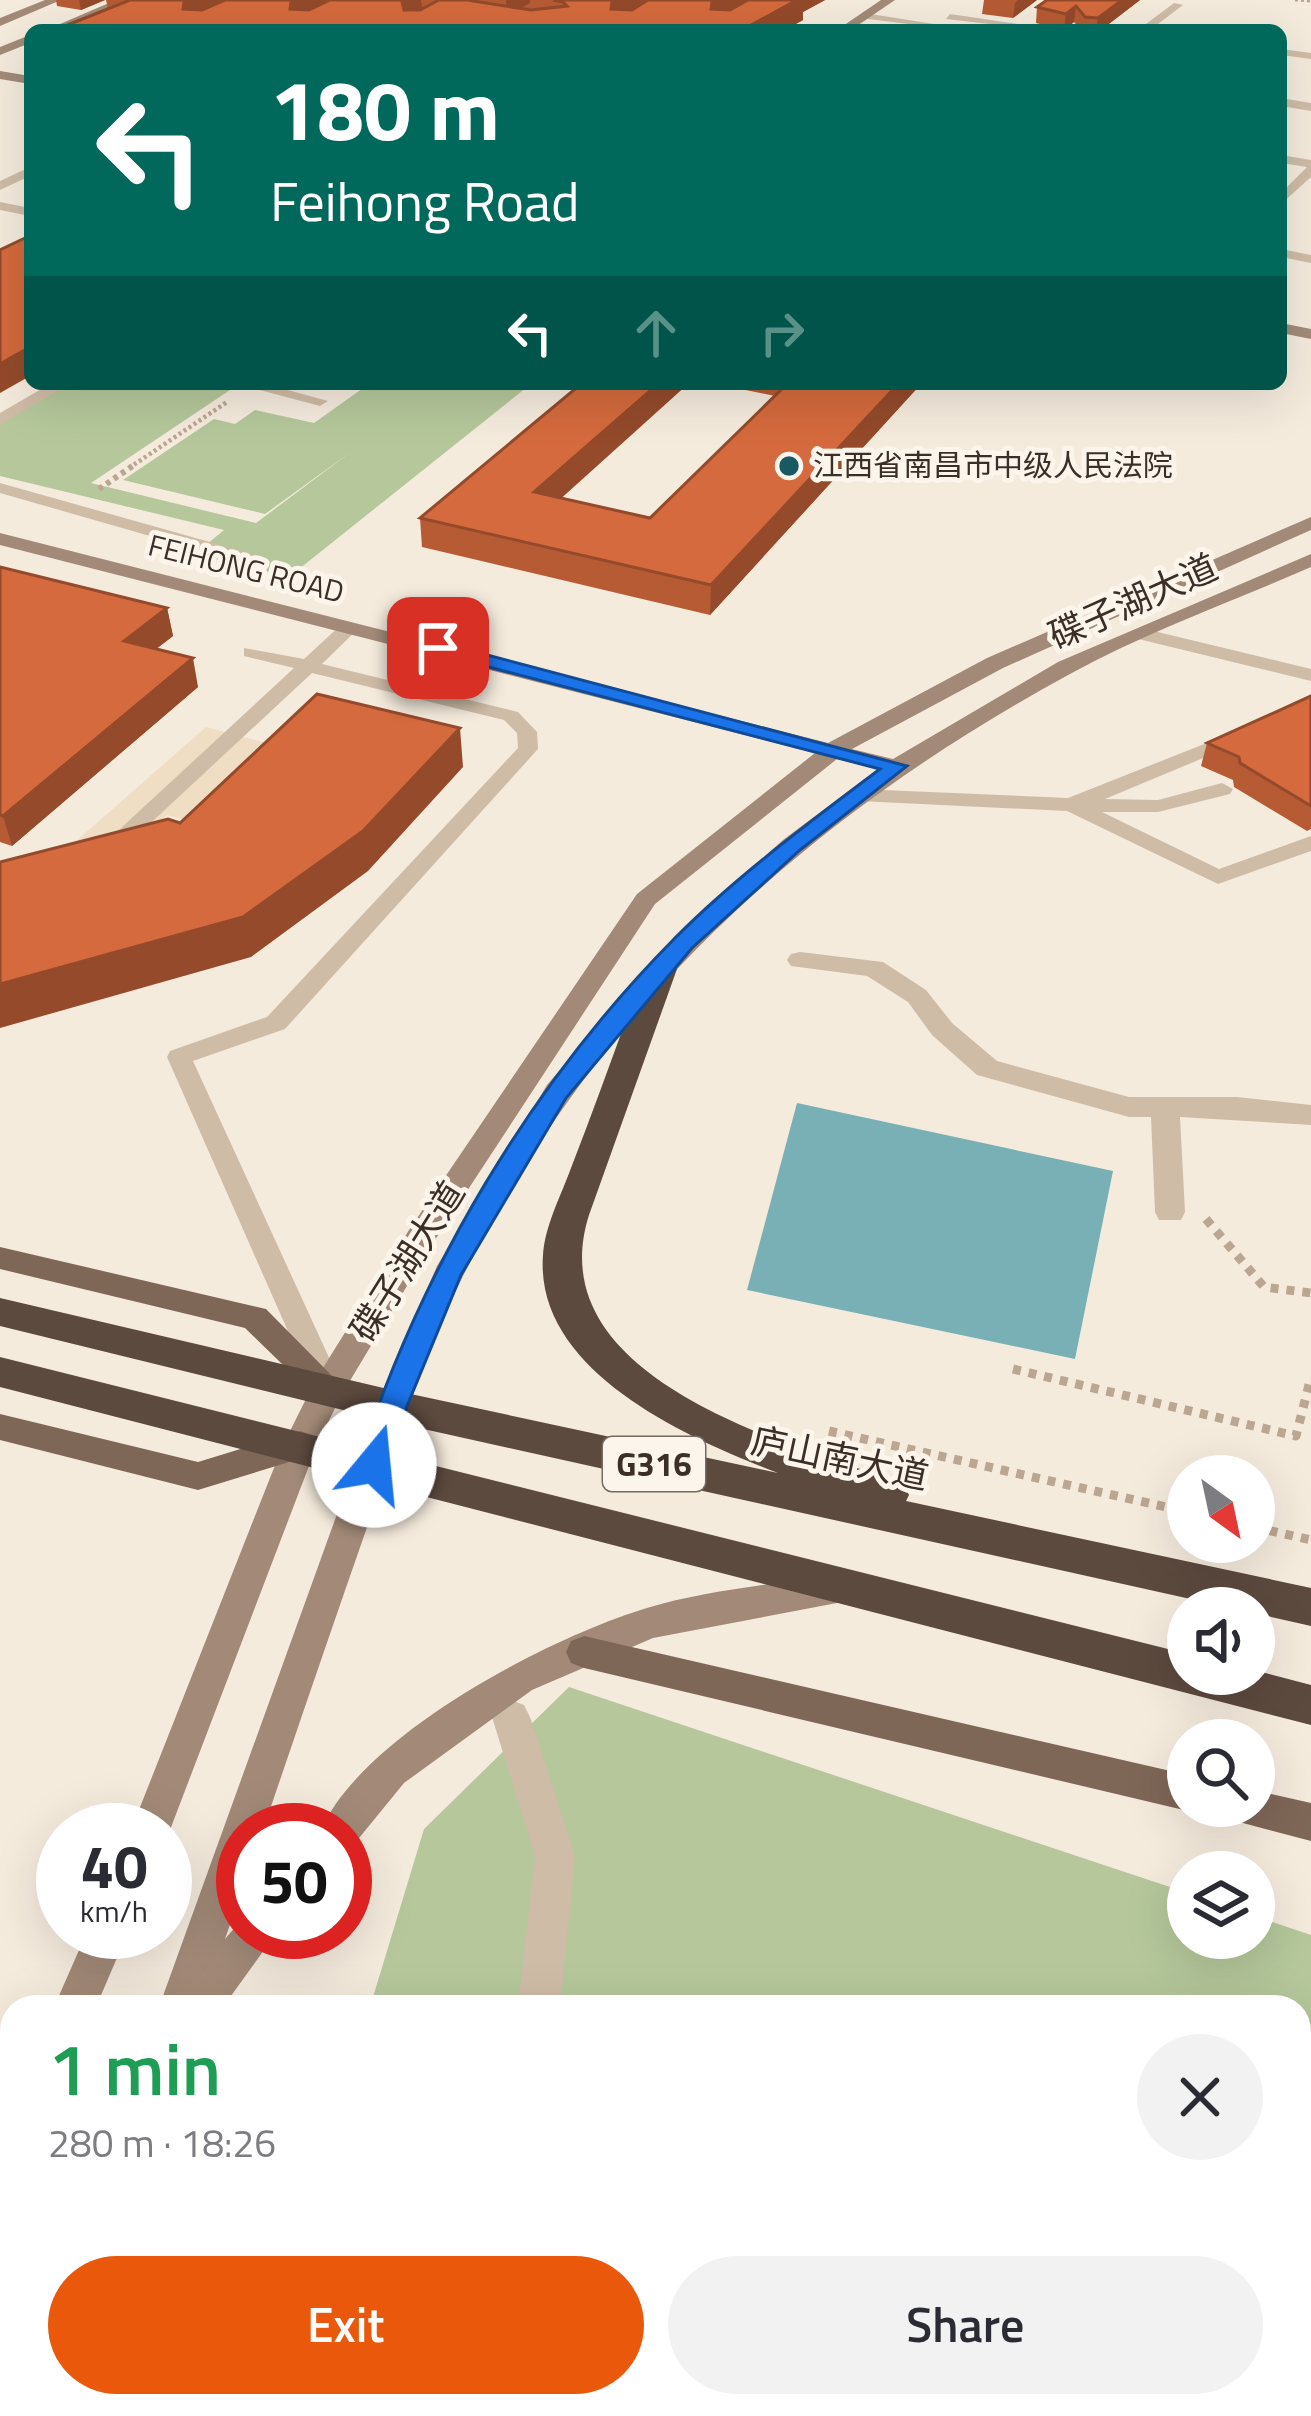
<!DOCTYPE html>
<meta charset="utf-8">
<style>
:root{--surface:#fff;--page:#f2f2f3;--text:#2b2b33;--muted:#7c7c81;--accent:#ea580c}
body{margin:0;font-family:"Titillium Web","Noto Sans SC",sans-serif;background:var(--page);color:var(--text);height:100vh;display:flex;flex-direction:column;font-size:45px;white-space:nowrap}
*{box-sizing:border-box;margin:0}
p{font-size:39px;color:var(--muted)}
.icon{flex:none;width:66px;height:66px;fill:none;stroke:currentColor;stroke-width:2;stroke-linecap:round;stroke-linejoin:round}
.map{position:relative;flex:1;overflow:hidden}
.details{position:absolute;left:0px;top:1995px;width:1311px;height:423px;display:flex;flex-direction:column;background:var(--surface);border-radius:36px 36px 0 0;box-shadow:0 12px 48px #0002}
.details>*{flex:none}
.hud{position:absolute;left:24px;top:24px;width:1263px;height:366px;border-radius:18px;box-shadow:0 12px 48px #0002;background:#00695c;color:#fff;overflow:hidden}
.needle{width:78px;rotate:147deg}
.fabs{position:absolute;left:1167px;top:1455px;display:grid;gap:24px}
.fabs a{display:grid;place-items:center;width:108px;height:108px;border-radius:50%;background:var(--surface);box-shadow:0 12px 48px #0002;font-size:60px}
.speed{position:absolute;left:36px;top:1803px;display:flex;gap:24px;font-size:60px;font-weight:700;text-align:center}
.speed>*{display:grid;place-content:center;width:156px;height:156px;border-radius:50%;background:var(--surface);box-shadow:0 12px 48px #0002;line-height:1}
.speed small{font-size:30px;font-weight:400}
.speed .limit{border:18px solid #d22;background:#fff;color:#111}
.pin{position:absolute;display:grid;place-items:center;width:102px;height:102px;color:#fff;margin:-51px;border-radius:24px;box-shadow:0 6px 18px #0006}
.me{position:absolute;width:132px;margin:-66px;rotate:17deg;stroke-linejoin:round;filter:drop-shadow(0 0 9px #0008)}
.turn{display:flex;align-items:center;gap:42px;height:252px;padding:0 48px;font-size:54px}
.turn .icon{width:156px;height:156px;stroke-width:2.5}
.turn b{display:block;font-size:84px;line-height:102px}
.lanes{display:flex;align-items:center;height:114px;padding:0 48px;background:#0003;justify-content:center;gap:60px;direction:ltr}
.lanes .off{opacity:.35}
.round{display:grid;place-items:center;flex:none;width:126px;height:126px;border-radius:63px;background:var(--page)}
.head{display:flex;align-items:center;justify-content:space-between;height:204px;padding:0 48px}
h1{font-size:72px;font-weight:600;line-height:90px;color:#1e9e55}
.cta{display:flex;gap:24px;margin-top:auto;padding:24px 48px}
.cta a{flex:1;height:138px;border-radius:72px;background:var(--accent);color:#fff;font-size:48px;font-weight:600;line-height:138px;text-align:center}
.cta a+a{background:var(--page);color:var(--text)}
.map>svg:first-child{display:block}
.green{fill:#b5c79b}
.plaza{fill:#efdec3}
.water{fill:#78b0b6}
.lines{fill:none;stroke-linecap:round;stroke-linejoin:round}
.path-far3{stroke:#bba691;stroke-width:3;stroke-dasharray:3 3;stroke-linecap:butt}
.path-far2{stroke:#bba691;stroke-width:4.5;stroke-dasharray:3 3;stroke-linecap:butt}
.path-far1{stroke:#bba691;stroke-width:6;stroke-dasharray:4.5 4.5;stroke-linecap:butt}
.path{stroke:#bba691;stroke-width:9;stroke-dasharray:8 8;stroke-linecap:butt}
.lane{fill:#cfbca7;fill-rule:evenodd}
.street{fill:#cfbca7;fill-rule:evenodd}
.secondary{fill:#a38a78;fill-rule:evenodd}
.primary{fill:#7f6758;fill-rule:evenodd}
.highway{fill:#5d4a3f;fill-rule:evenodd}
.wall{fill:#b65b34}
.shaded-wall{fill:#944a2b}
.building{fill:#d46a3d;stroke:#944a2b;stroke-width:3}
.route{fill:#1a73e8;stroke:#114b97;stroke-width:3}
.poi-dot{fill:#185962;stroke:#fcf5eb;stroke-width:4.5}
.labels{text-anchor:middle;stroke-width:10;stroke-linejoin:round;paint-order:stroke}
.far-poi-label{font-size:30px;fill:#3b2f28;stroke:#fcf5eb;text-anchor:start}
.far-street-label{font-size:30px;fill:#3b2f28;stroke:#fcf5eb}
.shield{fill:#fcf5eb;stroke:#756a62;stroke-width:3}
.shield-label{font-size:33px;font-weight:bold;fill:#3b2f28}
.street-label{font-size:36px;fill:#3b2f28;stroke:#fcf5eb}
</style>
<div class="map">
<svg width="1311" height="2416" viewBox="0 0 1311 2416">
<rect width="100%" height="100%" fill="#f5ebdd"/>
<!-- green -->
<path class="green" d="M65,384H214L233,388L91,483L256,523L352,451L265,514L123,480L214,419L235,424L255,410L314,423L366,386L361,384H531L289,577L195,554L224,530L0,476V423Z
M569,1687L1188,1893V1938H1254V1916L1311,1935V2416H245L248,2406H1299V2007H370L424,1829Z"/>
<!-- plaza -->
<path class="plaza" d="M206,727L293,750L210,827L167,815L113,864L17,871L75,842Z"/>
<!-- water -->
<path class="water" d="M797,1103L1113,1171L1075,1359L747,1290Z"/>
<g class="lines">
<!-- path-far3 -->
<path class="path-far3" d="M1295,0L1311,1"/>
<!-- path-far2 -->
<path class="path-far2" d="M129,468L227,402"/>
<!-- path-far1 -->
<path class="path-far1" d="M99,489L134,465"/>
<!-- path -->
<path class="path" d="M1206,1219L1264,1287L1311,1293
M1013,1369L1296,1436L1311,1377
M829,1431L1188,1512
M1254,1527L1311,1540"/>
<!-- lane -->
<path class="lane" d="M1174,3L1183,5L1150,30H1138Z
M864,13L953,27L958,30L860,18Z
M950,14L1038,27L1043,30L946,19Z
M1074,26L1079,30H1068Z
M1281,49L1311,53V59L1281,55Z
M1281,98L1311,103V111L1281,106Z
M1281,155L1311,160V177L1281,204V193L1307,167L1281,163Z
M30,167V176L0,190V181Z
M0,202L30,208V216L0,210Z
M1281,249L1311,255V263L1281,257Z
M50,384H69L0,425V413Z
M237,384H266L328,401L320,406Z
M0,483L256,555L259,559L244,563L0,493Z
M344,622L361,626L322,664L518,712L537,732L538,749L285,1029L193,1061L343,1388L338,1396L328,1400L318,1396L313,1388L167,1057L170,1051L267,1017L518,748L517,733L504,720L312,673L113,858H97L94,853L294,668L244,656V648L304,659Z
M1141,628L1311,669V681L1134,638V630Z
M1237,731L1244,733V741L1105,799L1158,800L1222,783L1233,789L1230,794L1158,812H1102L1219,869L1311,836V851L1218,884L1067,811L859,801L848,795L859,789L1068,798Z"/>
<!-- street -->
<path class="street" d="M800,952L883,962L926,990L952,1023L997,1061L1129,1097H1237L1311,1105V1125L1180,1117L1185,1212L1181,1220H1159L1155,1212L1151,1117H1129L977,1075L932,1035L908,1002L867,976L791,966L787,960L791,954Z
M511,1700L524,1705L530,1717L575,1856L560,2007H518L535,1856L492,1717L498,1705Z
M423,2406H471L468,2416H420Z"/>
<!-- secondary -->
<path class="secondary" d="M45,0H61L0,26V18Z
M116,0H132L63,30H46Z
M881,0H895L851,30H837Z
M30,35V43L0,55V47Z
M0,71L30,76V84L0,79Z
M1281,323L1311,329V339L1281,333Z
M1311,517V530L1003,668L852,749L893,759L1058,662L1311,554V567C1232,602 1146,632 1070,674C810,815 596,1007 463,1276C425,1351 399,1433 372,1513C335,1619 299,1724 263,1830H243V1887L225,1939L243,1918V1932H277L223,2007H159L376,1406L437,1266L547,1085L674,937L783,840L878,769L837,759L655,904L431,1246L342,1394L317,1445L165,1843V1830H131L283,1445L316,1379L409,1230L637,894L815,753L0,545V533L828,743L987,658Z
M845,1573L858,1577L863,1588L858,1599L653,1638L532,1690L404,1783L355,1843L345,1847V1830H321C363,1734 550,1637 647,1608C710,1589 780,1584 845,1573Z
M87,1932H128L96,2007H54Z
M12,2131V2197L0,2202V2136Z
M14,2406H62L58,2416H10Z"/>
<!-- primary -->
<path class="primary" d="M0,1247L266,1309L344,1388L340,1397L328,1401L316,1397L245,1328L0,1269Z
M0,1414L198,1462L300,1431L312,1435L317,1445L312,1455L198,1490L0,1440Z
M584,1636L1188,1775V1806H1201L1188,1811L584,1668L571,1663L566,1652L571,1641Z
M1254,1790L1311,1803V1841L1228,1819L1222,1806H1254Z"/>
<!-- highway -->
<path class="highway" d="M661,959L677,969L589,1215C537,1379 790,1445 903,1483L909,1495L906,1501L1311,1588V1626L1254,1613V1608H1231L392,1422L0,1326V1298L392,1390L778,1473C690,1439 534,1372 543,1255C545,1225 561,1196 571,1168C597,1102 620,1035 645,969Z
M0,1357L1188,1654V1674L1254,1670L1311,1685V1725L0,1387Z"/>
</g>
<!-- wall -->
<path class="wall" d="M56,0H105L81,10L57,6Z
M106,0H825L803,12V20L785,30H66L65,26L108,9Z
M984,0H1037L1013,18L982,14Z
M1140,0L1101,30H1081L1074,22L1064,30L1036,23L1037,7Z
M716,384H921L710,615L422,547L420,518L561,498L650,518L775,396Z
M0,567L167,608L173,636L156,649L198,687L12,846L0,842Z
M1311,696V829L1307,831L1234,787L1233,780L1201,766L1207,743Z"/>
<!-- shaded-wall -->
<path class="shaded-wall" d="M79,0H105L81,10Z
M189,0H246L188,26L183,9L184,2Z
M295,0H342L294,26L290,9L291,2Z
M406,0H421L423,16L404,26L402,2Z
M506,0H530V3L507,16Z
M616,0H658L613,26L611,9L612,2Z
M716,0H758L712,26L711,9L712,2Z
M794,0H825L803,12V20L785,30H742Z
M1018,0H1037L1013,18L1015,3Z
M1122,0H1140L1101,30H1096L1098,18Z
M1076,6L1074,22L1064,30L1066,14Z
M30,347V376L0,393V364Z
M658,384H688L536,521L534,492Z
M898,384H921L710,615L711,585Z
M167,608L173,636L130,669L124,641Z
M193,658L198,687L12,846L3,816Z
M460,728L463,767L368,871L251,957L0,1028V984Z"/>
<!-- building -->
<path class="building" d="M130,0H189L184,2L183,9L202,10L225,0H295L291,2L290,9L309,10L330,0H406L402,2L404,10H420L439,0H467L531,10L567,6L563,2L553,0H616L612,2L611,9L632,10L648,0H716L712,2L711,9L730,10L748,0H797L742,30H99L65,26Z
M1047,0H1122L1098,18L1085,17L1076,6L1066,14L1037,7Z
M30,230V347L0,364V250L27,237Z
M581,384H658L534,492L650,518L787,384H898L711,585L420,518Z
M0,567L167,608L124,641L193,658L3,816L0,815Z
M317,694L460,728L363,831L243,917L0,984V862L168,819L180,823Z
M1311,696V806L1240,763L1239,757L1207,743Z"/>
<!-- route -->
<path class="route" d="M438,642L907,766L800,850L692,948L566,1098L461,1275L407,1406L389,1465L385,1474L374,1477L363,1474L358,1465C420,1270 531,1083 676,937C738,875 810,822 880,769L431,652V644Z"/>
<!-- markers -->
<circle class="poi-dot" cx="789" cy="466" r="12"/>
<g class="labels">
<!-- far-poi labels -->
<g class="far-poi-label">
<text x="813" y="476">江西省南昌市中级人民法院</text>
</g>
<!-- far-street labels -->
<g class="far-street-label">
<text transform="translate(246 569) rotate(14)" y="10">FEIHONG ROAD</text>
</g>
<!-- shield labels -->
<rect class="shield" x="603" y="1437" width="102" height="54" rx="9"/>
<g class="shield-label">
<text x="654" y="1476">G316</text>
</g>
<!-- street labels -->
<g class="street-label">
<text transform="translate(1133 601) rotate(-24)" y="13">碟子湖大道</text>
<text transform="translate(407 1261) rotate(-58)" y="13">碟子湖大道</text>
<text transform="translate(840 1458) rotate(12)" y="13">庐山南大道</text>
</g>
</g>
</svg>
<div class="fabs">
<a><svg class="needle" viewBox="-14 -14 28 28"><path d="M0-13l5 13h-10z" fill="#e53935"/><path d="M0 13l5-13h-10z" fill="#7c7c81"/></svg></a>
<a><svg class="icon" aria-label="sound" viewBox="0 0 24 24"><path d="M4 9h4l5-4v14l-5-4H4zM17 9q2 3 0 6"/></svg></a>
<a><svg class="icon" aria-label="search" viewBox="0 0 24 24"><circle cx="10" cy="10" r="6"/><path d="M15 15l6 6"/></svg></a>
<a><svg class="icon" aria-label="layers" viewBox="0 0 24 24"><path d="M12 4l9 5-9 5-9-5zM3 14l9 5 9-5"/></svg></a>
</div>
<div class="speed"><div>40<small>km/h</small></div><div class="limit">50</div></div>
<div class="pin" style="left:438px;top:648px;background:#d93025"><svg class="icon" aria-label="arrive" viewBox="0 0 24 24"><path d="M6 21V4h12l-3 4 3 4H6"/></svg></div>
<svg class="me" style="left:374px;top:1465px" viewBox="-20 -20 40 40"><circle r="19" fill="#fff"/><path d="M0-13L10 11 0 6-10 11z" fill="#1a73e8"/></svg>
<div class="hud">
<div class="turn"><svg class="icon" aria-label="left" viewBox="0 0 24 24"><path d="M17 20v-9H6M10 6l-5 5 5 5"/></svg><div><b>180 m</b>Feihong Road</div></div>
<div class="lanes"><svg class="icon" aria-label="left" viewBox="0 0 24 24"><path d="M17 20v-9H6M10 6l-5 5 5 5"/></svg><svg class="icon off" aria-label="ahead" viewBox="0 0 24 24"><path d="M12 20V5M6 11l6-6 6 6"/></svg><svg class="icon off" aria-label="right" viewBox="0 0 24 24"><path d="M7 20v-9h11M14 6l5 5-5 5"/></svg></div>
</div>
<section class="details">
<div class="head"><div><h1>1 min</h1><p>280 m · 18:26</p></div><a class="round"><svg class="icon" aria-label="close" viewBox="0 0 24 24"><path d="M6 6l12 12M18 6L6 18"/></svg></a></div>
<div class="cta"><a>Exit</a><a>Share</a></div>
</section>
</div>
